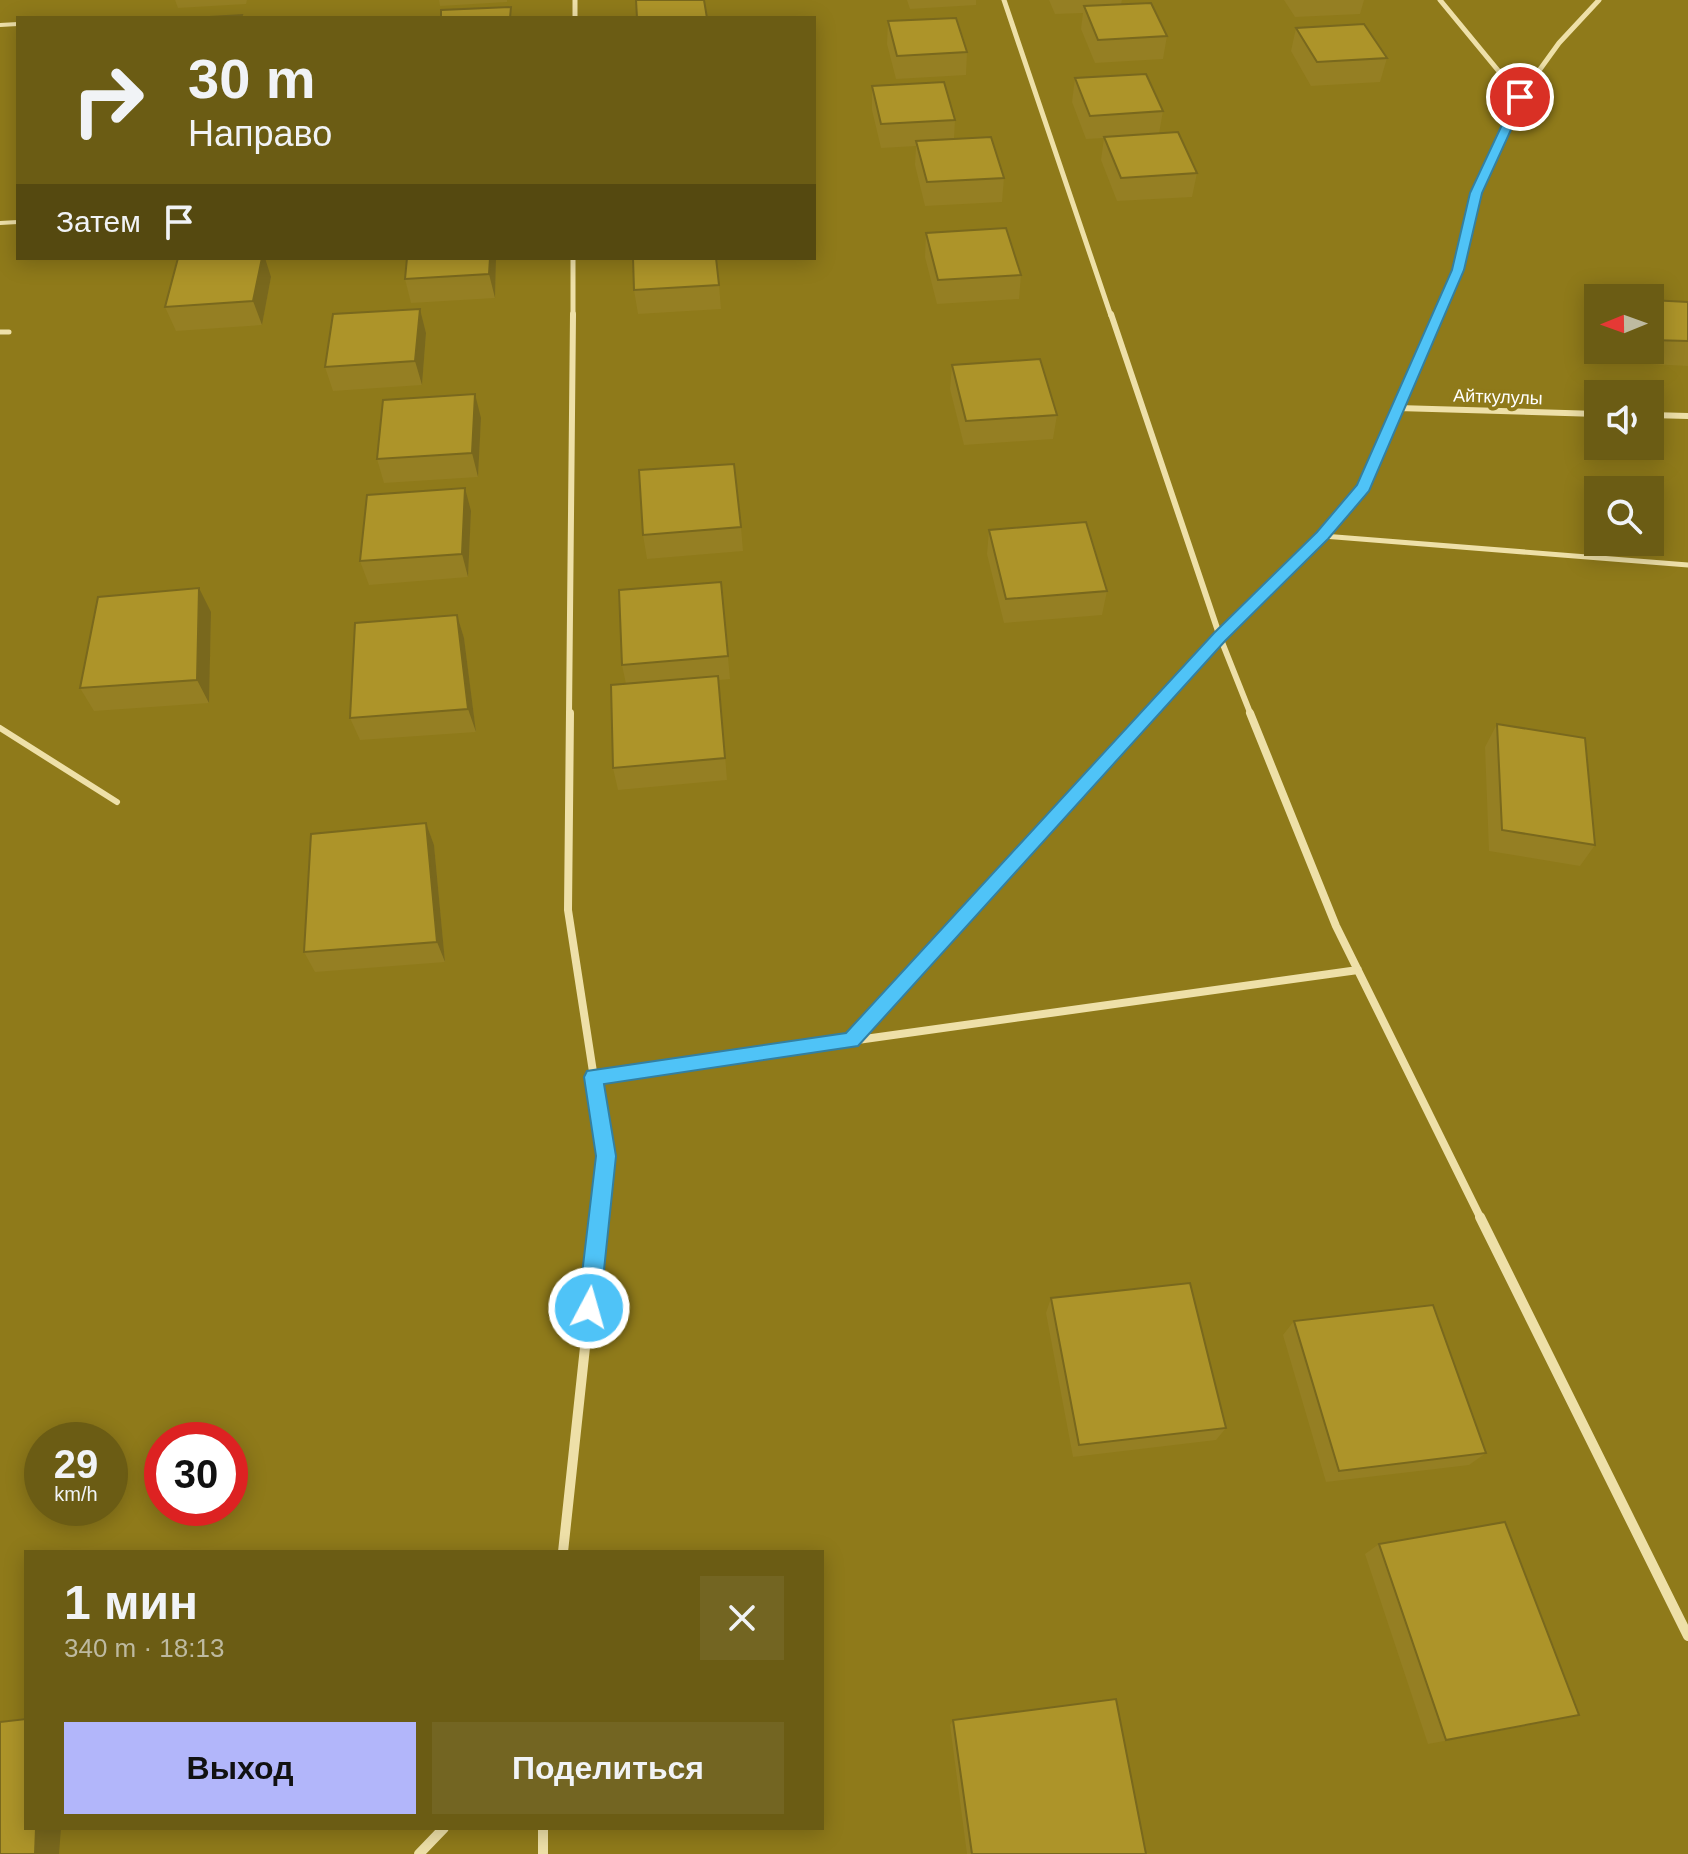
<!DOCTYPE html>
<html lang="ru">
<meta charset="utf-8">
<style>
:root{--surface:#6b5c14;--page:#736522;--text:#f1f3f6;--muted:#bebaa0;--accent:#b2b6fa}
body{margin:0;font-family:Helvetica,sans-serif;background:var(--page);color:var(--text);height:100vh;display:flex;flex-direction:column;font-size:30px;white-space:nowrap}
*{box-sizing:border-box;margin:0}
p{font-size:26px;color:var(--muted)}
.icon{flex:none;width:44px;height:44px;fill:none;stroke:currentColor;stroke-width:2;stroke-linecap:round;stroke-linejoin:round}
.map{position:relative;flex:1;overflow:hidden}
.panel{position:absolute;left:24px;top:1550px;width:800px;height:280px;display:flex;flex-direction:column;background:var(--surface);border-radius:0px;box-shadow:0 4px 20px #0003}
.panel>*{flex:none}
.guide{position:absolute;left:16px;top:16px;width:800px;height:244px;border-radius:0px;box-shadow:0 4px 20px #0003;background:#6b5c14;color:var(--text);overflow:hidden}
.needle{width:52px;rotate:269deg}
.controls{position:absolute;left:1584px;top:284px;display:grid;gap:16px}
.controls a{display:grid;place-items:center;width:80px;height:80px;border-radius:0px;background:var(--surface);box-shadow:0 4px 20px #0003;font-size:40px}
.speed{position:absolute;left:24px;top:1422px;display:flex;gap:16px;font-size:40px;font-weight:700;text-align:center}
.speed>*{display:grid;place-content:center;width:104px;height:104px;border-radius:50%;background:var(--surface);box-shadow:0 4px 20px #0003;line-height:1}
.speed small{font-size:20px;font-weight:400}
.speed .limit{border:12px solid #d22;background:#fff;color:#111}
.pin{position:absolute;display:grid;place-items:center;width:68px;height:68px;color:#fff;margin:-34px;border:4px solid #fff;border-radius:50%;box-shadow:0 2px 8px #0007}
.me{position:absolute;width:88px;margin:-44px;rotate:6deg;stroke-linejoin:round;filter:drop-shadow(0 0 6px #0008)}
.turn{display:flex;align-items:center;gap:28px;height:168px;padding:0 40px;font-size:36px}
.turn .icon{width:104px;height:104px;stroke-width:2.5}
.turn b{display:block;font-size:56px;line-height:68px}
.then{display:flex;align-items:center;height:76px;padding:0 40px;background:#0003;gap:16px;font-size:30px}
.round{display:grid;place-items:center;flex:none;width:84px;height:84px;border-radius:0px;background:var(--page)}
.summary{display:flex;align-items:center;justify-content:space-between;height:136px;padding:0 40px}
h1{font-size:48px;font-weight:600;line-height:60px}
.button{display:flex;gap:16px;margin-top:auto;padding:16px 40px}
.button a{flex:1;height:92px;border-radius:0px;background:var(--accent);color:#111;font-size:32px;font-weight:600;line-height:92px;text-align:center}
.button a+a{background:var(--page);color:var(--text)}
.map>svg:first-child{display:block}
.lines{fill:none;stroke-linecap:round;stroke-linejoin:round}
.service-far2{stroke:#eee0a8;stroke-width:4}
.service-far1{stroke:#eee0a8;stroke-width:5}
.service{stroke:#eee0a8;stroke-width:6}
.minor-far3{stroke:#eee0a8;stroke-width:5}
.minor-far2{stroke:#eee0a8;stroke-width:6}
.minor-far1{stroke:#eee0a8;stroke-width:8}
.minor{stroke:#eee0a8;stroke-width:10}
.wall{fill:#957f23}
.shaded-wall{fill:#79681d}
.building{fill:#ad9429;stroke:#79681d;stroke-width:2}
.route{fill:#4fc3f7;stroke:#337fa1;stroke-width:2}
.labels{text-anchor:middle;stroke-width:8;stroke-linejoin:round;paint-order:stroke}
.far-street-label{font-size:18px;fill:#fff;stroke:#8f7a1a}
</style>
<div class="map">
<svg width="1688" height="1854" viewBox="0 0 1688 1854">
<rect width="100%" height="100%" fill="#8f7a1a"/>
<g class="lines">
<!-- service-far2 -->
<path class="service-far2" d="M0,25L18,24
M0,223L18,222"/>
<!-- service-far1 -->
<path class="service-far1" d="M0,332H9
M1323,536L1688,565"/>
<!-- service -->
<path class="service" d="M0,728L117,802"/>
<!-- minor-far3 -->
<path class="minor-far3" d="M575,0V18
M1004,0L1111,316
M1440,0L1520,97
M573,316V258
M1438,316L1458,270L1476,193L1520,97L1559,43L1599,0"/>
<!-- minor-far2 -->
<path class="minor-far2" d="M1111,314L1220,637L1251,715
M1398,408L1598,414
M1650,415L1688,416
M569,715L573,314
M1149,715L1220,637L1323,536L1363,487L1439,314"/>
<!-- minor-far1 -->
<path class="minor-far1" d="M570,713L568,910L606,1156L599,1219
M1250,713L1336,926L1481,1219
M851,1040L1151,713
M593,1077L1358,970"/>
<!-- minor -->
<path class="minor" d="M1480,1217L1688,1636
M563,1552L599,1217
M543,1828V1854
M419,1854L444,1828"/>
</g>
<!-- wall -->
<path class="wall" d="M175,0H247L246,4L178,8Z
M439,0H507V2L440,6Z
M907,0H976V5L910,9Z
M1049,0H1122L1121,4L1167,36L1163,59L1095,63L1081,29L1083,13L1055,14Z
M1284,0H1364L1360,14L1295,17Z
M888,21L967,52L966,75L896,79L887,44Z
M1296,28L1387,58L1380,82L1311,86L1291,51Z
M1075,78L1163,111L1159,134L1197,173L1192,197L1117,201L1101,160L1104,138L1086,139L1072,102Z
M872,86L955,120L954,139L1004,178L1002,202L925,206L915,165L916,146L881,148L872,110Z
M926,233L1021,275L1019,299L937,304L925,257Z
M407,258H496L495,298L411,303L405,279Z
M271,277L262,325L176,331L165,307Z
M719,285L721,309L638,314L634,290Z
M1650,300L1688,302V366L1631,363L1626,350H1650Z
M420,309L426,333L422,385L333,391L325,367Z
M952,365L1057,415L1053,439L964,445L950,389Z
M481,418L478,477L384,483L377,459Z
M471,511L468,577L369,585L360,561Z
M741,527L743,551L647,559L643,535Z
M989,530L1107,591L1102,615L1004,623L987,554Z
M721,582L730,679L719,680L727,780L618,790L613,768L626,684L622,665Z
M211,612L209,703L94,711L80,688Z
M457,615L464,638L476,732L360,740L350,718Z
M1497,724L1595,845L1580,866L1489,851L1485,747Z
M426,823L434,845L445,962L315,972L304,952Z
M1051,1298L1226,1428L1216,1440L1073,1457L1046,1313Z
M1294,1321L1486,1453L1469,1465L1326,1482L1283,1335Z
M1379,1544L1579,1715L1558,1720L1428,1744L1365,1554Z
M953,1720L1146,1854H967L950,1725Z"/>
<!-- shaded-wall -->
<path class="shaded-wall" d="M262,258H265L271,277L262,325L253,301Z
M490,258H496L495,298L489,274Z
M420,309L426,333L422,385L415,361Z
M475,394L481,418L478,477L472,453Z
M465,488L471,511L468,577L462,554Z
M199,588L211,612L209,703L197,680Z
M457,615L464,638L476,732L468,709Z
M426,823L434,845L445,962L437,942Z
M36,1828H61L59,1854H35Z"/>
<!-- building -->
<path class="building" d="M636,0H704L707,18H637Z
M1151,3L1167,36L1098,40L1084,6Z
M511,7L510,18H441V10Z
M242,15L241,18H192Z
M956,18L967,52L897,56L888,21Z
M1364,24L1387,58L1317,62L1296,28Z
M1146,74L1163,111L1090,116L1075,78Z
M944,82L955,120L881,124L872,86Z
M1178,132L1197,173L1121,178L1104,137Z
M991,137L1004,178L927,182L916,141Z
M1006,228L1021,275L938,280L926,233Z
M178,258H262L253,301L165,307Z
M407,258H490L489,274L405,279Z
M633,258H716L719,285L634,290Z
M1650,300L1688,302V341L1650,340Z
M420,309L415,361L325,367L333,314Z
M1040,359L1057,415L966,421L952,365Z
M475,394L472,453L377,459L383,400Z
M734,464L741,527L643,535L639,470Z
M465,488L462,554L360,561L367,495Z
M1086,522L1107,591L1006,599L989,530Z
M721,582L728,656L622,665L619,590Z
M199,588L197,680L80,688L98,597Z
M457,615L468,709L350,718L355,623Z
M718,676L725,758L613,768L611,685Z
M1497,724L1585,738L1595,845L1502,830Z
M426,823L437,942L304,952L311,834Z
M1190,1283L1226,1428L1079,1445L1051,1298Z
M1433,1305L1486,1453L1339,1471L1294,1321Z
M1505,1522L1579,1715L1446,1740L1379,1544Z
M1116,1699L1146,1854H972L953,1720Z
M26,1719V1828H36L35,1854H0V1722Z"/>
<!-- route -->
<path class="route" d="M1520,94L1526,97L1482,193L1464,270L1369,491L1328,539L1225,641L858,1046L604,1084L616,1156L600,1308L597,1316L589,1319L582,1316L578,1308L596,1156L584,1077L587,1071L846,1033L1214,633L1317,532L1357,485L1452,270L1470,193L1515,97Z"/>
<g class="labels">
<!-- far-street labels -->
<g class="far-street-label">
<text transform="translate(1498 397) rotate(2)" y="6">Айткулулы</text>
</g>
</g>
</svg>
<div class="controls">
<a><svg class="needle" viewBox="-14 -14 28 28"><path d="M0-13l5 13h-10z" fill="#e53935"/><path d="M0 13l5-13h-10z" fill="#bebaa0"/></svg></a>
<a><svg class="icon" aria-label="sound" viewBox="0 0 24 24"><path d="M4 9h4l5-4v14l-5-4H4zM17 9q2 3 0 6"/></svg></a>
<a><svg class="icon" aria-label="search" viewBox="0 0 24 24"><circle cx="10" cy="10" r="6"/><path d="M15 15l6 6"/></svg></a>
</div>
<div class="speed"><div>29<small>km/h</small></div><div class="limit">30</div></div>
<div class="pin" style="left:1520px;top:97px;background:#d93025"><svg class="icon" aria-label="arrive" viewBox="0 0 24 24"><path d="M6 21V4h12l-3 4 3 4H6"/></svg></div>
<svg class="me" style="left:589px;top:1308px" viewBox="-20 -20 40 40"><circle r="17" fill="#4fc3f7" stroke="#fff" stroke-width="3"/><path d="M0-11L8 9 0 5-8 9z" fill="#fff"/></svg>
<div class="guide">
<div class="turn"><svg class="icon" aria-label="right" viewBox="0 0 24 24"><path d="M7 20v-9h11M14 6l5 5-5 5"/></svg><div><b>30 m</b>Направо</div></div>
<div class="then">Затем<svg class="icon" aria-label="arrive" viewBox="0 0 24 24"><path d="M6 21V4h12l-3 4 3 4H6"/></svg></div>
</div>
<section class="panel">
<div class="summary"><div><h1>1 мин</h1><p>340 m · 18:13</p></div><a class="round"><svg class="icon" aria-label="close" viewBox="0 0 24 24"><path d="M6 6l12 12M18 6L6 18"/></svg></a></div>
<div class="button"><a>Выход</a><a>Поделиться</a></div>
</section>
</div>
